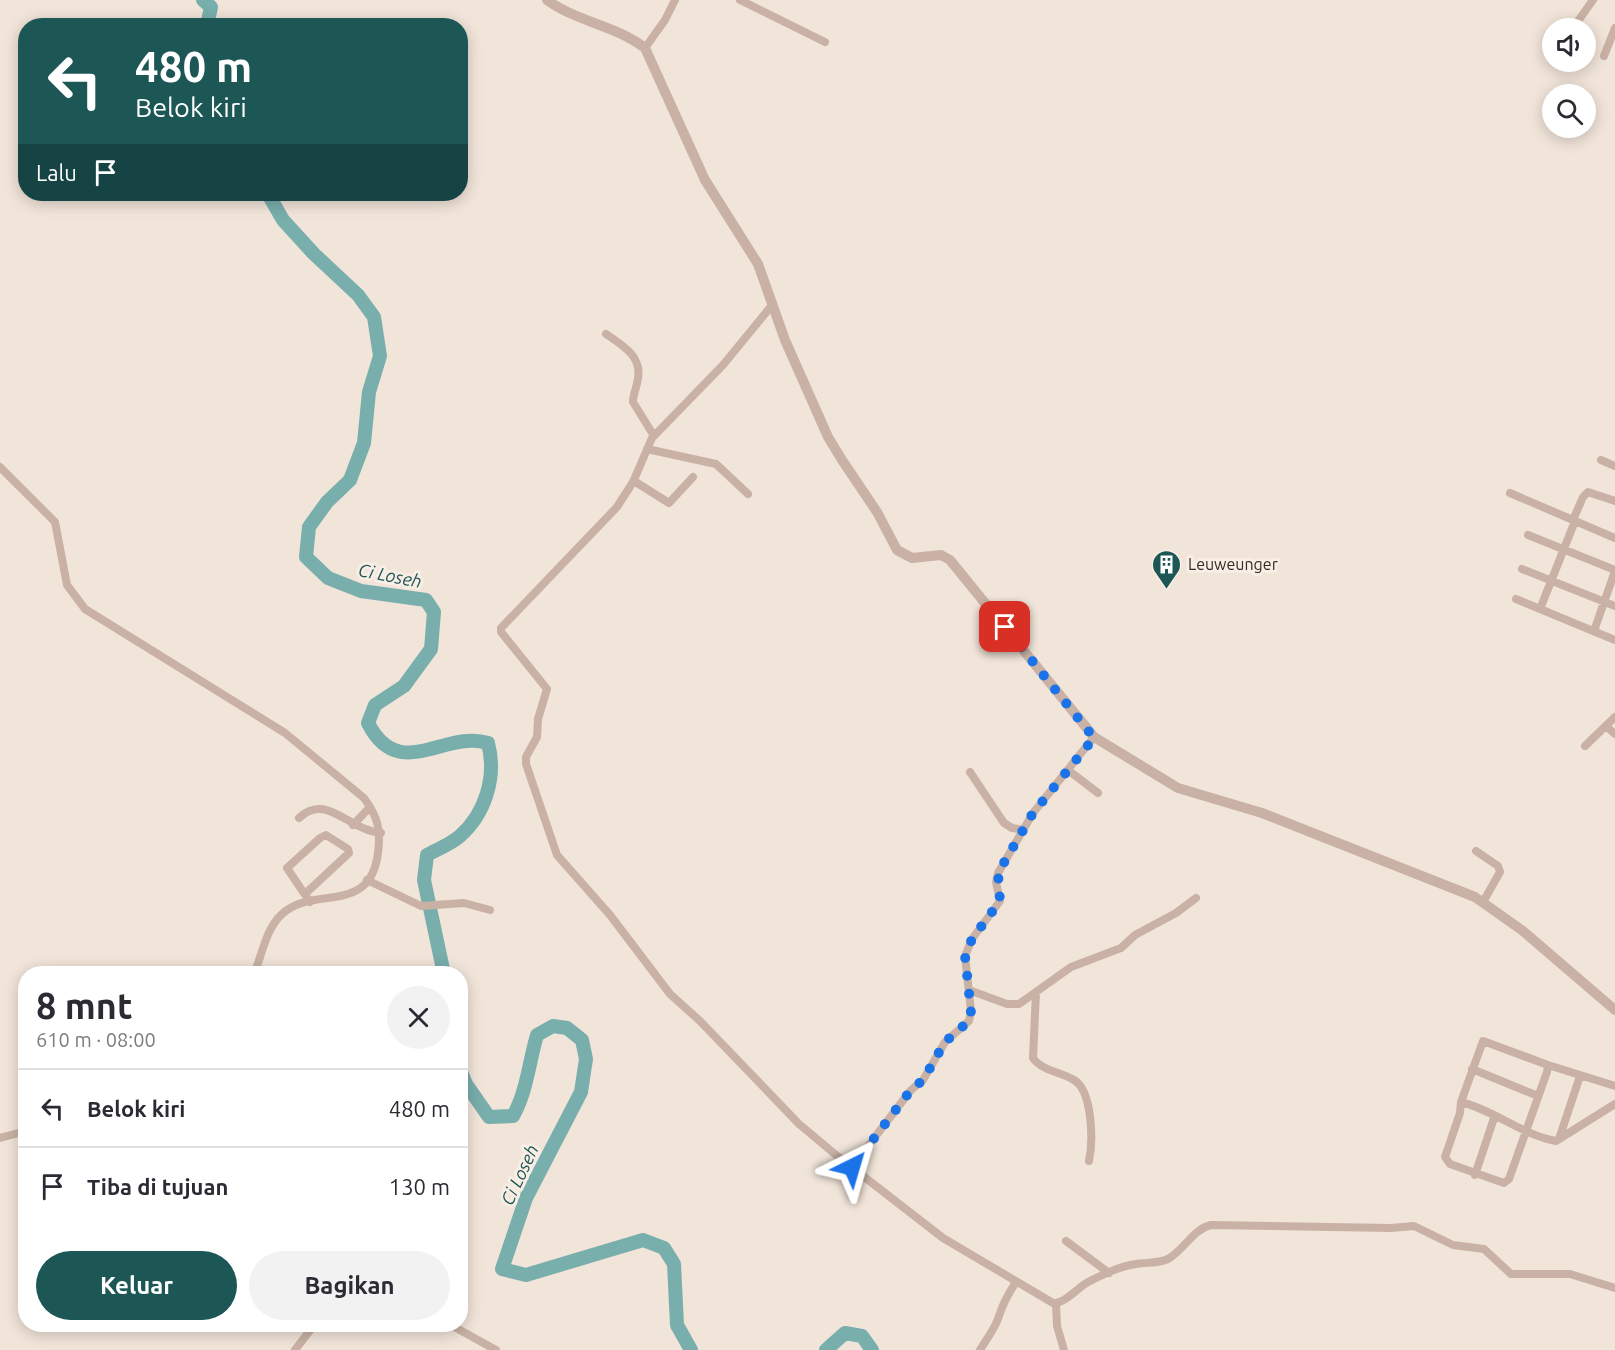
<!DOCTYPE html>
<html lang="id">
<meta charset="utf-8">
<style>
:root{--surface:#fff;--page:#f2f2f3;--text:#2b2b33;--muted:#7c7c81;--line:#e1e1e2;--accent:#1c5655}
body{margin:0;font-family:Ubuntu,sans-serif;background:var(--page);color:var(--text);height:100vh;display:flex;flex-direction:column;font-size:22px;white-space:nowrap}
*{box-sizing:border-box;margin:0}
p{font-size:20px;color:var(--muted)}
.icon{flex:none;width:33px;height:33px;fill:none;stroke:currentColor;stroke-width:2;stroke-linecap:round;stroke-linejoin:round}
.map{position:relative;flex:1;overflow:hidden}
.details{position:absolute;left:18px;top:966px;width:450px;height:366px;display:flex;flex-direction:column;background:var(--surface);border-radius:24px;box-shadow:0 3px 15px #0003}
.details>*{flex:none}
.top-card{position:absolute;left:18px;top:18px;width:450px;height:183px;border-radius:24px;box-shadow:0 3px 15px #0003;background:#1c5655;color:#fff;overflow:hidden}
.fabs{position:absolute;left:1542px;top:18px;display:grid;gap:12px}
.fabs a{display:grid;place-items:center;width:54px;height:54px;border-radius:50%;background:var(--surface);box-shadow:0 3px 15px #0003;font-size:30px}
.pin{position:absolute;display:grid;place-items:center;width:51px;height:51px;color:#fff;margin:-26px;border-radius:12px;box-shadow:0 3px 9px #0006}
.me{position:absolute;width:66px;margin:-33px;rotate:40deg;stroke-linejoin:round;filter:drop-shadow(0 0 4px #0008)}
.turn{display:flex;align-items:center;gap:21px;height:126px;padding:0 18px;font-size:27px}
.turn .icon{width:78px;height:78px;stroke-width:2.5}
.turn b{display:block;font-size:42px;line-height:51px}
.then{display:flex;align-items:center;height:57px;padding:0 18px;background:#0003;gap:12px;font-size:22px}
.round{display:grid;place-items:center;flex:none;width:63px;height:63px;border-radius:32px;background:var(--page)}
.summary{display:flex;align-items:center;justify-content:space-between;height:102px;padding:0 18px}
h1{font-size:36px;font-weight:700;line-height:45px}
.primary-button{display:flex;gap:12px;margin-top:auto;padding:12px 18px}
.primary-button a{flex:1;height:69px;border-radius:36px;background:var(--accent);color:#fff;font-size:24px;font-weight:700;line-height:69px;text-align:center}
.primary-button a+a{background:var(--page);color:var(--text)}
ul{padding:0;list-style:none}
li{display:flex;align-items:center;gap:18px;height:78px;padding:0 18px;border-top:2px solid var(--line)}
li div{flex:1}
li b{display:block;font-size:22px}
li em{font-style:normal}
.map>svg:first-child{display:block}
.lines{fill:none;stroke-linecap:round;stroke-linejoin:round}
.river{stroke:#78aeac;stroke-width:14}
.minor{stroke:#c9b2a5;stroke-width:8}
.tertiary{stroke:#c9b2a5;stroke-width:10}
.route{stroke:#1a73e8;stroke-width:10;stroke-dasharray:0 18}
.labels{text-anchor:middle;stroke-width:6;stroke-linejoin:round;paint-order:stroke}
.poi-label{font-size:16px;fill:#342a26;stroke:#f9eee5;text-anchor:start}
.water-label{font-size:18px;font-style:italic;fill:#1c5655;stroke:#f9eee5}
</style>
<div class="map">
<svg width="1615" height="1350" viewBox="0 0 1615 1350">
<rect width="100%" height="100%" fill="#f1e4d9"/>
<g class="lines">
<!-- river -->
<path class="river" d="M203,0L211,7L207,26
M268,194L283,220L314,254L358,295L374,317L380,356L369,392L364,443L350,480L327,502L309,527L306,557L328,578L361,591L426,600L434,612L431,649L404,686L375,705L368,723C399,784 445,729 488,743C497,777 485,814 460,836C451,844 438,849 427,855L424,880L444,974
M460,1069L466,1084L489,1117L513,1116C527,1091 529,1062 537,1035L553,1026L567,1028L582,1040L586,1059L581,1092L526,1198L502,1269L526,1275L643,1240L664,1248L674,1264L677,1325L691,1350
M826,1350L845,1333L862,1336L872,1350"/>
<!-- minor -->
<path class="minor" d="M740,0L825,42
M1578,21L1593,0
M645,48L665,20L675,0
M1604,56L1615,28
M773,304L723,365L652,438L633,482L617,507L501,628V632L547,689L538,719L537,737L526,757V764L557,855L610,915L670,994L700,1021L799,1124L836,1155L943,1238L1053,1303C1066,1303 1077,1288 1088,1282C1102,1275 1120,1266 1136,1264C1147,1262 1157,1264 1168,1259C1184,1250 1193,1229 1211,1225L1391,1228L1414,1226L1453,1245L1484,1249L1511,1274H1570L1615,1288
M606,334C622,345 642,356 638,378C637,387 633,394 633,402L654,436
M647,449L716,464L748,494
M1601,460L1615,466
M0,467L55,522L67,585L85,609L285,733L364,798C378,817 381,830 378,853C370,917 312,884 281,915C266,929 262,955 254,974
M634,481L669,503L693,477
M1510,493L1615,538
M1573,520L1583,497L1588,492L1615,501
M1528,535L1615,570
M1522,569L1615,606
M1516,599L1615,640
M1540,609L1575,521
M1594,631L1615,571
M1606,726L1615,734
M1585,746L1615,717
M1068,770L1098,793
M970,772L1004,823L1012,828L1024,830
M299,818C326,792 348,830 381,833
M353,825L370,807
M1476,851L1498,866L1500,872L1483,902
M367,880L421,906L464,903L490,910
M306,893L349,853L348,849L326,835L320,838L287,868L310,902
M969,990L1007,1004H1019L1071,967L1121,948L1135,935L1176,913L1196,898
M1036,992L1033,1058C1042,1071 1061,1072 1074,1080C1093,1091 1093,1143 1089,1161
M1472,1069L1538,1096
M1615,1086L1548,1065L1547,1072L1509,1179L1504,1183L1450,1164L1445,1157L1460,1113L1461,1102C1494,1110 1522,1135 1556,1141L1615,1104
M1461,1102L1483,1041L1548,1065
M0,1138L26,1131
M1559,1139L1580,1076
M852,1167L911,1090L923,1080L945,1042L969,1021L971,1011L965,956L972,939L1000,901L996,882L998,873L1033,813L1094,737
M1475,1175L1494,1118
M1066,1241L1109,1273
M1056,1303L1057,1326L1064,1350
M449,1324L496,1350
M295,1350L315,1324
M980,1350C986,1340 996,1327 999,1316C1003,1303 1008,1294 1016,1282"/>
<!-- tertiary -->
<path class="tertiary" d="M547,0C577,22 615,25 645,48L705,180L758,264L785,340L828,437L842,460L877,512L897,550L912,558L941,555L950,560L1094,737L1178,788L1262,813L1475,897L1523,931L1615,1010"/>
</g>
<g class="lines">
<!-- route -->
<path class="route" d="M852,1167L911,1090L923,1080L945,1042L969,1021L971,1011L965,956L972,939L1000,901L998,873L1033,813L1094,738L1005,627"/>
</g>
<!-- icons -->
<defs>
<symbol id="building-pin" viewBox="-11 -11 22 30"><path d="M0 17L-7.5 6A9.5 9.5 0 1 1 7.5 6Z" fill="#1c5655" stroke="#f9eee5"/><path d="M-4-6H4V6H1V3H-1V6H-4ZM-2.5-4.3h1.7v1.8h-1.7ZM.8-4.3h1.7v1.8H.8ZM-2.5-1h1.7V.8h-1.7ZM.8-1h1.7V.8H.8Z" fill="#fff"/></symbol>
</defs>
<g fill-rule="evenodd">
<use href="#building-pin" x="1150" y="548" width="33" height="45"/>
</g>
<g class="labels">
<!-- poi labels -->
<g class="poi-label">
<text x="1188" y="570">Leuweunger</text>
</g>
<!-- water labels -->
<g class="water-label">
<text transform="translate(390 576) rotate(11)" y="6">Ci Loseh</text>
<text transform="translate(520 1175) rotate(-65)" y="6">Ci Loseh</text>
</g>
</g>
</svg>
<div class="fabs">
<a><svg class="icon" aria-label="sound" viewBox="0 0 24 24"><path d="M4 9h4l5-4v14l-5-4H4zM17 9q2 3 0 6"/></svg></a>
<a><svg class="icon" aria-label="search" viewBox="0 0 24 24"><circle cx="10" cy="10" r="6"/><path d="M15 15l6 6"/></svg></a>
</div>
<div class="pin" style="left:1005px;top:627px;background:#d93025"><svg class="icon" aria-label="arrive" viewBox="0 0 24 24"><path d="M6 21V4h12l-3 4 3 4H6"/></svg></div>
<svg class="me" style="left:852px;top:1167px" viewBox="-20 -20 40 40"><path d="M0-17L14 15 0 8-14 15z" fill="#1a73e8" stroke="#fff" stroke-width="4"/></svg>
<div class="top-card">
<div class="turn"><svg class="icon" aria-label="left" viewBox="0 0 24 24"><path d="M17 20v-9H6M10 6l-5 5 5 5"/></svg><div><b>480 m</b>Belok kiri</div></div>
<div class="then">Lalu<svg class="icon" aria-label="arrive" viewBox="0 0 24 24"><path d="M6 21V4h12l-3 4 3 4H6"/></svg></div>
</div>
<section class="details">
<div class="summary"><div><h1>8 mnt</h1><p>610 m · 08:00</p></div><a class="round"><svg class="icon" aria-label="close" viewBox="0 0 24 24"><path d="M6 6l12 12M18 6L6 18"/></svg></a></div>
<ul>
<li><svg class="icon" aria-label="left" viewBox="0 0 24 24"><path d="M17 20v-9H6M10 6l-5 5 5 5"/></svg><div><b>Belok kiri</b></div><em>480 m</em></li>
<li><svg class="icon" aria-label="arrive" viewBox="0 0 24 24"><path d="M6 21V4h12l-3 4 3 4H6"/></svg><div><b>Tiba di tujuan</b></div><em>130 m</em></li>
</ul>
<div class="primary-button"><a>Keluar</a><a>Bagikan</a></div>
</section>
</div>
